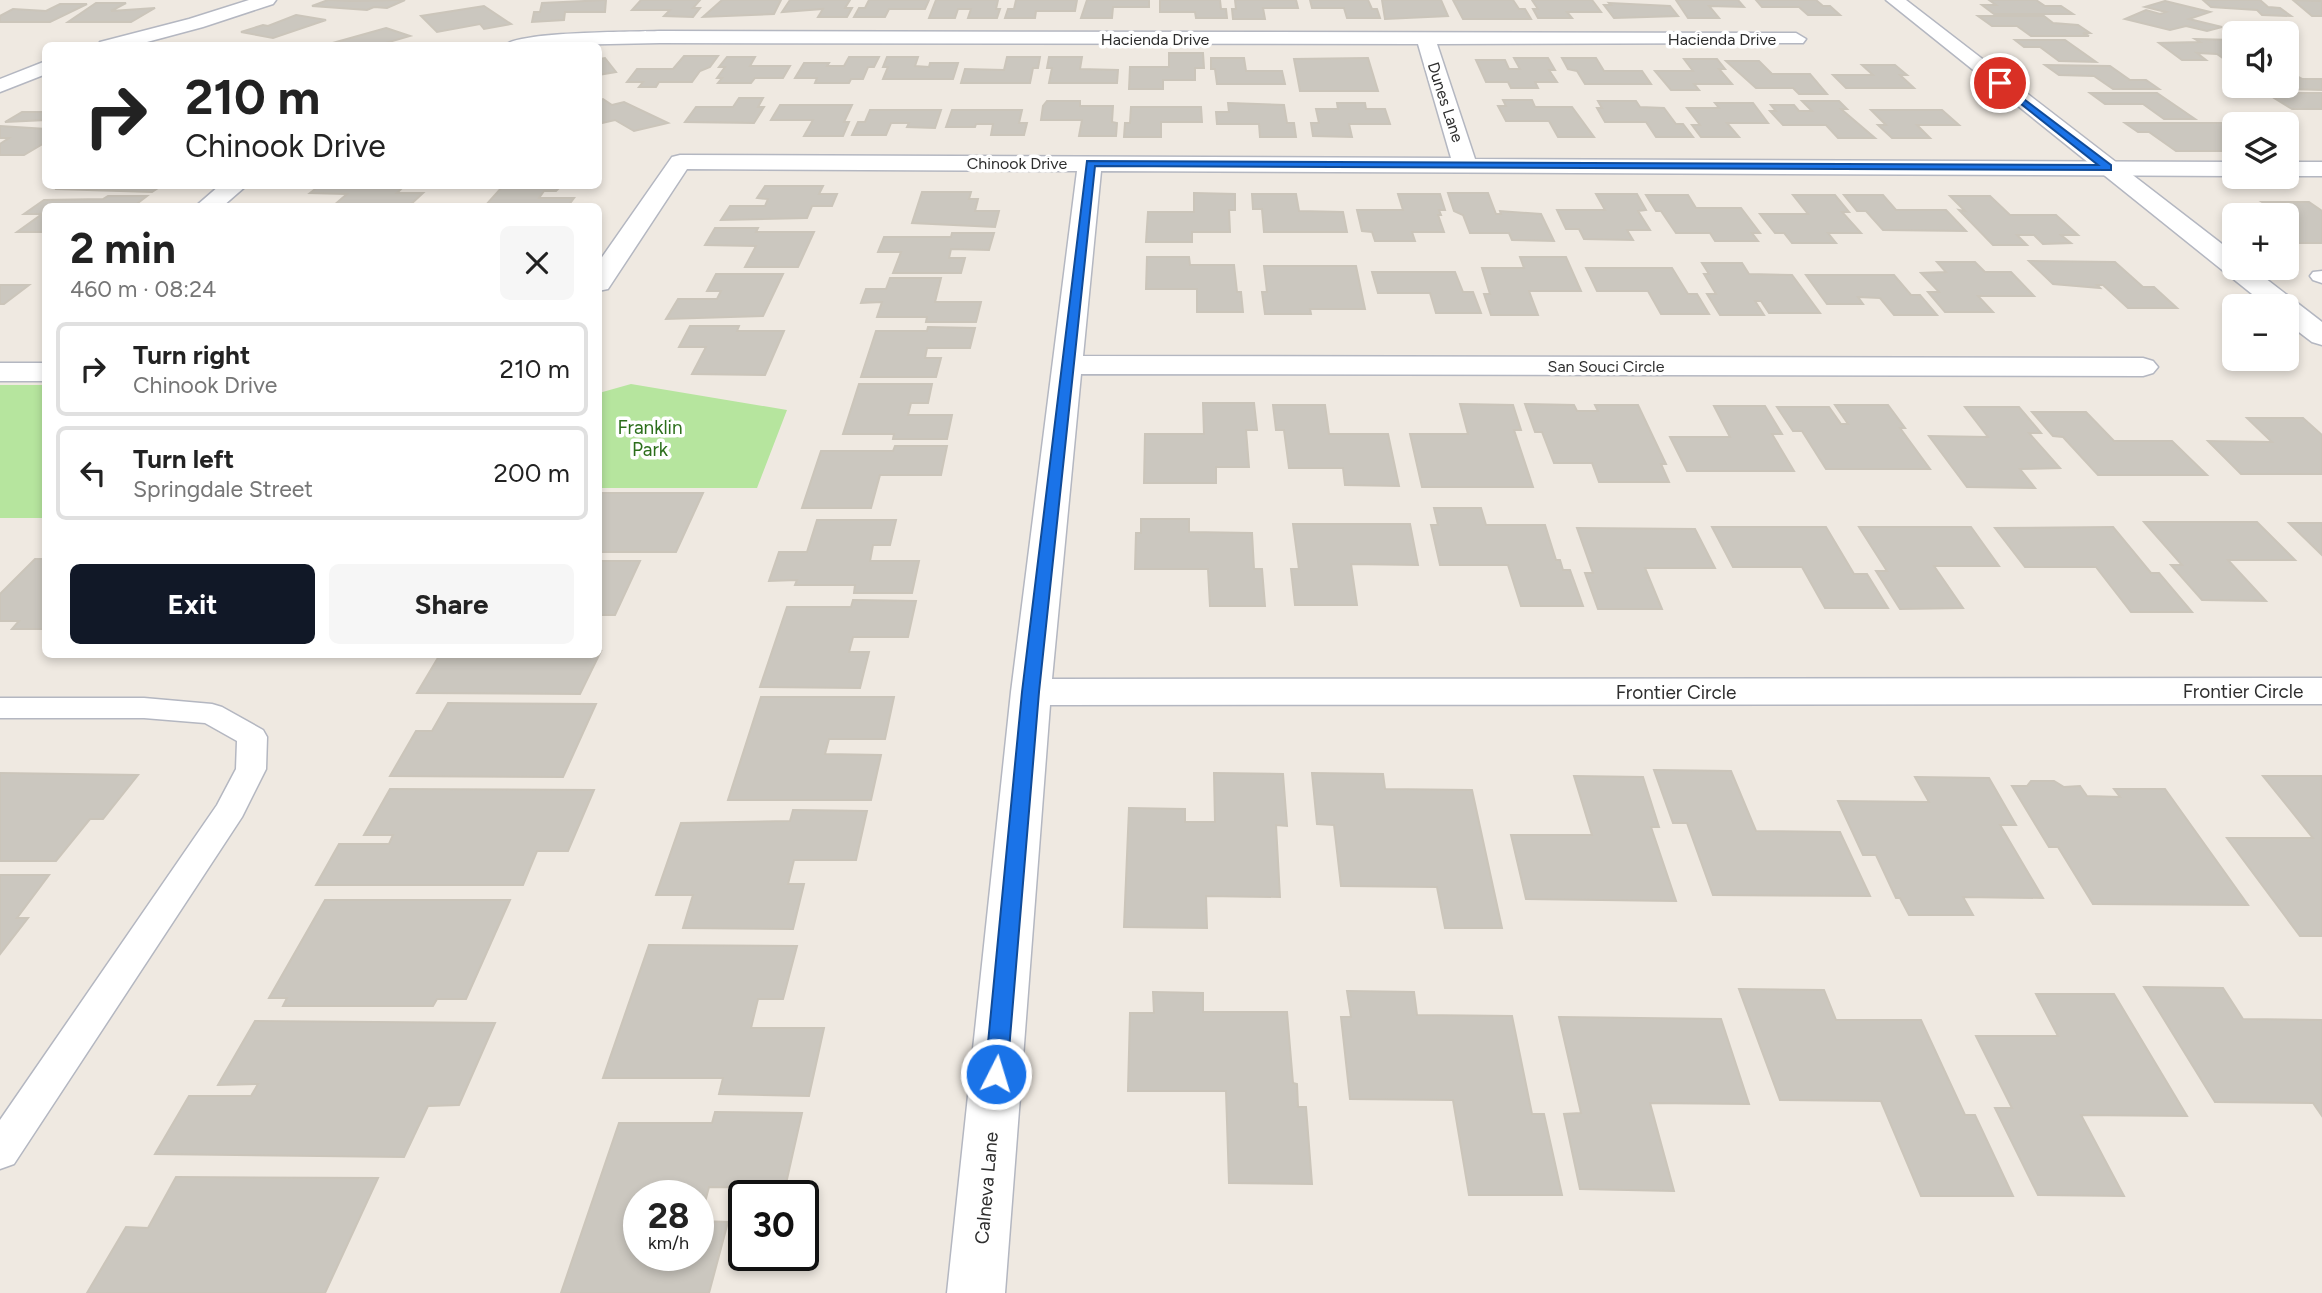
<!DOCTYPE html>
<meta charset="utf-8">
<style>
:root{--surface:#fff;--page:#f6f6f6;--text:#222;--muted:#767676;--line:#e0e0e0;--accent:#111827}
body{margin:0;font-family:Figtree,sans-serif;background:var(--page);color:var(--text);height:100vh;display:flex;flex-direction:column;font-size:26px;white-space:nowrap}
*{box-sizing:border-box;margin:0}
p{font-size:23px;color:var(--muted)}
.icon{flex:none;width:38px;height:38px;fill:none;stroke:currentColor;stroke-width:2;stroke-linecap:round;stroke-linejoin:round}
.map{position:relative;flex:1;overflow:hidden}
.side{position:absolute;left:42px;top:203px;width:560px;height:455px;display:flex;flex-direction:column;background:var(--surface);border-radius:10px;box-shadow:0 4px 10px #0003}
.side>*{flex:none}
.guide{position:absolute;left:42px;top:42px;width:560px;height:147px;border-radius:10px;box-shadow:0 4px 10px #0003;background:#fff;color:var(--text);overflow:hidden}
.buttons{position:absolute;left:2222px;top:21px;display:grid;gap:14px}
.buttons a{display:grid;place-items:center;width:77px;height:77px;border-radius:10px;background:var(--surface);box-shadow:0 4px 10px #0003;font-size:35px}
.speed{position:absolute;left:623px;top:1180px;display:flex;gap:14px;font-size:35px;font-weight:700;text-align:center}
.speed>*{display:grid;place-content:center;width:91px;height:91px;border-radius:50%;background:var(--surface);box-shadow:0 4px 10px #0003;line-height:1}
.speed small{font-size:18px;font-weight:400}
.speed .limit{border:4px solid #111;border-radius:10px;background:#fff;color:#111}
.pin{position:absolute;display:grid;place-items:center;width:60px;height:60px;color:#fff;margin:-30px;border:4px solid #fff;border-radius:50%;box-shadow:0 2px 7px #0007}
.me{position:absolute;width:77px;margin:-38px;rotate:5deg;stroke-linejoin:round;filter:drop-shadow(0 0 5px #0008)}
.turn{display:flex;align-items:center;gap:24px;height:147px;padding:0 28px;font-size:32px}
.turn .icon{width:91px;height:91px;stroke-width:2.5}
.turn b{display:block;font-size:49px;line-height:60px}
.round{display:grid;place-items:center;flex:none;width:74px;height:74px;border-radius:10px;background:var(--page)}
.overview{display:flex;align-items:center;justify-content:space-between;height:119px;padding:0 28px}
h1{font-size:42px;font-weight:700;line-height:52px}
.action{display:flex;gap:14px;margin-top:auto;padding:14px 28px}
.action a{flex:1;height:80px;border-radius:10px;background:var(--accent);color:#fff;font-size:28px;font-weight:700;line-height:80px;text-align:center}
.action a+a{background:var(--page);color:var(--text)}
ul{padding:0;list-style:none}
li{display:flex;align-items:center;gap:21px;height:94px;margin:0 14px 10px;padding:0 14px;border:4px solid var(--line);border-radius:10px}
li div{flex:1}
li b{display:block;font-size:26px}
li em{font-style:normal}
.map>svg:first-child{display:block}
.green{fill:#b6e59e}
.building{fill:#cbc7bf;stroke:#cbc5ba;stroke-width:2;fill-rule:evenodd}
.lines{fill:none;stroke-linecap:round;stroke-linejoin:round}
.lane-casing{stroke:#b4b7c1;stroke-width:3}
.street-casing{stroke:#b4b7c1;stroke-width:3}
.secondary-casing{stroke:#b4b7c1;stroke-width:3}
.lane{fill:#fff;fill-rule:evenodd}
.street{fill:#fff;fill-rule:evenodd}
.secondary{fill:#fff;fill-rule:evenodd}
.route{fill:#1a73e8;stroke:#114b97;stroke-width:2}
.labels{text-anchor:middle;stroke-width:7;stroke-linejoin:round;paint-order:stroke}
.far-street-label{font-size:16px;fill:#2e2e2e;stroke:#fff}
.park-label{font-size:19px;fill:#2c6e1b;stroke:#fff}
.street-label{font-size:19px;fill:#2e2e2e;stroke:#fff}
</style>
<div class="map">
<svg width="2322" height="1293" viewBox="0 0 2322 1293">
<rect width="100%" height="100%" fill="#efe9e1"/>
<!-- green -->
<path class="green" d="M631,384L787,410L757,488H599V393Z
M0,385H45V518H0Z"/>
<!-- building -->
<path class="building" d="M328,0L352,1L405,0L387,8L374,7L367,10L312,6Z
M606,0L605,12H565L564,20L532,22L534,12H540L542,3Z
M641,0H700L693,8H700L693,17L664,16L670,10H632Z
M722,0H781L774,14L703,17Z
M790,0H850L845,8H852L847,17H818L823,9L782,12Z
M869,0H929L925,9H889L885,17H854L859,8H865Z
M936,0H998L996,9H1000L997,18H968L971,9H958L955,18H929Z
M1016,0H1077L1075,11H1036L1035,18H1005L1008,9H1014Z
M1087,0H1149V7H1113L1112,18H1081Z
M1160,0H1220L1221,9H1226L1227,18H1196L1195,12H1160Z
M1235,0H1296L1298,8H1263L1265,19H1233L1232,9H1236Z
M1310,0H1368L1372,9H1377L1380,18H1347L1344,8H1312Z
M1382,0H1441L1448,16L1385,19Z
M1453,0H1513L1519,9H1525L1531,19H1463Z
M1532,0H1592L1601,12H1567L1572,18H1538L1533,9H1538Z
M1676,0H1738L1744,7L1709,6L1719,18H1688Z
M1756,0H1816L1823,6H1830L1840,15H1808L1799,7H1762Z
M1989,0H2036L2045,6H2061L2073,14H1994L1982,5H1996Z
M2203,0H2260L2268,7L2280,8L2291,16L2262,15L2257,10L2211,7Z
M2293,0L2322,1V16H2312Z
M2165,1L2210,12L2189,19L2222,27L2207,31L2186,26L2170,30L2125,19L2146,10L2160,14L2166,12L2145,7Z
M96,3H126L111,11L155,8L131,22H68Z
M1609,3L1670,6L1678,16L1614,18L1604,5H1611Z
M60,4H87L50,22H0V16L13,9L46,11Z
M484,6L511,24L484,29L480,24L437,32L421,16Z
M296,15L326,20L273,38L241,32L263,25L268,26Z
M1978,16H2044L2053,23L2078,25L2090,33H2083L2089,36H2031L2017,26H1992Z
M386,28L410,36L375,46L329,44Z
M2195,39L2233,40L2235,61H2227L2217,54L2197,53L2206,60H2182L2159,43L2200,42Z
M2015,40H2065L2096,62L2059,61L2040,47H2024Z
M1169,53H1203L1204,68H1195V80H1163V89H1129L1130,67H1169Z
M684,56H718L710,67L700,71L692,82H659L656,87H639L643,82H627L637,69H673Z
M727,57H755L750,66H790L783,78H755L751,83H718L722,78H717L725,67H719Z
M849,57H879L874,67H868L863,79H851L849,83H815L817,78H795L804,63H829L827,66H844Z
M887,57H918L915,66L929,67L930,63H958L953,79H883L888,67H883Z
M1007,57H1040L1038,68H1033L1030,83H961L965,69L1004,70Z
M1049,57H1082L1080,69L1118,70L1117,83H1049L1052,68H1047Z
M605,58L616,72L598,75V59Z
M1211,58H1244L1246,71H1282L1285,84H1217L1215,69H1211Z
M1368,58L1378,91H1300L1294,59Z
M1514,58H1548L1555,70H1549L1557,82H1535L1538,88H1511L1508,82H1486L1476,60H1505L1509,69H1520Z
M1562,58H1596L1604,71H1642L1651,84H1585L1577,71L1568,69Z
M1684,59H1717L1725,69H1719L1732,84H1694L1699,90H1671L1655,71H1693Z
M1726,61H1759L1772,74H1810L1827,94H1799L1793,88H1756Z
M1862,65H1895L1907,75H1900L1914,88H1846L1833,75H1873Z
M2045,65L2110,66L2130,80H2146L2159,89H2113L2094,76L2059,75Z
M2287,71L2302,79H2322V90L2291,89L2284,86H2287Z
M2090,93H2157L2195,119H2164L2143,104H2105Z
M2266,93H2322V109H2292Z
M739,98H763L758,107H764L754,123L685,122L696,107H733Z
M603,99L612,105L624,102L668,123L634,131L615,120L598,124V101Z
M1503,100H1532L1535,107H1572L1594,137H1558L1549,121H1506L1498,106H1506Z
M1047,101H1080V106H1113L1112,122L1117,123L1116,136H1079L1082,120H1041L1043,106Z
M1598,101H1636L1640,107L1664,108L1676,124H1683L1693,137H1656L1646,122H1605L1597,108H1602Z
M1802,101H1839L1847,109H1841L1875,138H1838L1826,125H1783L1770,111H1776L1771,105H1794L1799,111H1812Z
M1228,103L1284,105L1287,123H1294L1296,137H1260L1259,124H1217L1216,112H1229Z
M1337,103H1365L1366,109H1385L1390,124H1349L1352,137L1313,136L1311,123H1319L1316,109H1338Z
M1715,103H1753L1768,123H1727L1739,137H1701L1692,125H1700L1687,108H1719Z
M780,105H852L844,122H849L843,136H804L813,120H771Z
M1131,107H1201L1202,122H1161V137H1124L1125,123H1130Z
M870,110H941L935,128L907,127L909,123H891L886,135H852L858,122H865Z
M952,110H1022L1019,123H1027L1024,135H991L993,124H976L975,127H946Z
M1871,110H1942L1959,125H1917L1930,138H1892L1878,125H1886Z
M22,112H46V120L5,122Z
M2125,123H2230L2235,126V151H2176L2149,132H2138Z
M0,126L46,129V142L24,155H0V144L9,138H0Z
M61,186H161L152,192L55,189Z
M319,186H404L397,193H423L409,206H333L347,194L310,193Z
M503,186H561L556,191H544L539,198H574L568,206H485Z
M765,186H823L819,194H837L832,206H812L807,218L721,220L730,206H765L768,199L757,198Z
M922,192H971L969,199H978L975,211H999L995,227L912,223Z
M1194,193L1235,194V210H1229L1230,232H1192V242H1146L1148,212H1194Z
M1448,193H1488L1496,214H1501L1500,211L1541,214L1554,241L1512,240L1509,233H1470L1463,215L1454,211Z
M1252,194H1296L1299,211L1343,212L1347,232H1264L1262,209H1253Z
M1398,194H1440L1445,210H1439L1441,215H1438L1444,232H1412L1415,241H1375L1372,232L1362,231L1357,210H1403Z
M1596,194H1637L1646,210L1638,211L1650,230H1627L1633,240L1584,239L1579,229H1566L1557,210H1605Z
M1646,195H1688L1696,208H1741L1760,233H1752L1758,241H1715L1710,233H1676L1661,211H1656Z
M1793,195H1835L1849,212H1842L1861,233H1828L1836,243H1792L1784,233H1775L1760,214H1808Z
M1844,195H1883L1896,210H1946L1966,231L1883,230L1866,211H1857Z
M108,196H147L134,206H46V232H17L42,214H24L44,200L103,199Z
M1950,196H1990L2010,215H2056L2078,235H2061L2071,243L2043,244L2034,235H2017L2027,245H1993L1959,210L1965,211Z
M2262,202H2309L2322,211V243H2297L2287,236V215H2259L2254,211H2276Z
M715,228H758L756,232H814L798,267H745L756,246L705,245Z
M952,233H994L989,250L951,249L949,258H965L961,273H893L901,252H878L884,237H951Z
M1147,257H1189L1190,265H1234L1237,292H1241L1243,312H1197V289H1146Z
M1520,257H1566L1581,291H1529L1538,315H1491L1484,294H1490L1482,268H1524Z
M2029,261L2115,262L2143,287H2154L2177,308H2128L2103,285H2097L2100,288L2053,284Z
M1937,262H1975L1985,272H2011L2034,296H1978L1993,312H1945L1928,292H1939L1921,273L1946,272Z
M1702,263H1742L1749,274L1792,275L1820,313H1769L1761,301H1755L1764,315H1720L1707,294H1716L1704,274H1709Z
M1264,266H1356L1365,309H1310L1311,314H1265L1262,292H1267Z
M1586,268H1672L1688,294H1697L1709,314H1661L1648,291H1597Z
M1372,272H1455L1463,292H1473L1481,313H1436L1430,293H1378Z
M716,274H783L763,316L666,319L678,299H717L721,291H707Z
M1806,275H1894L1911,295H1920L1937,315H1894L1880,298L1858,297L1863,304H1827Z
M890,278H941L935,302H981L976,322H926L927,317H877L882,302L861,303L866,289H886Z
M0,285H29L4,304H0Z
M690,326H739L737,331H784L765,375L692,374L706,347H679Z
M928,327L975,328L970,348H927L925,358H941L936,377H861L876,331H927Z
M859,384H932L928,403H911L908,415H952L947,439H893L894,434H843Z
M1203,403H1254L1257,430H1246L1249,467H1216V483H1144L1145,434H1204Z
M1460,404L1513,405L1521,430H1514L1533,487H1422L1410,434H1468Z
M1525,404L1574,405L1577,411H1598L1595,405H1638L1666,464H1661L1669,482H1599L1592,463H1554L1542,432H1535Z
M1273,405H1325L1329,434H1388L1399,486L1345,485L1343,468H1289L1284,430H1276Z
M1835,405H1888L1905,428H1900L1930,469H1826L1802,431H1793L1777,407H1829L1841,424H1848Z
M1714,406H1765L1782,434H1772L1794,471H1687L1670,437H1730Z
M1965,407H2019L2041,433H2029L2060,468L2020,469L2035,488L1967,487L1929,436L1988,437Z
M2032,412H2086L2114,441H2172L2207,475H2098L2063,437L2053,436Z
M2247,418H2303L2322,435V474H2241L2208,441L2272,442Z
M895,446H947L941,475H880L871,508H802L821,451H893Z
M598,493H703L676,552H598Z
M1434,508H1481L1486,525H1545L1556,560H1560L1563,570H1570L1583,606H1521L1508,565H1440L1431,525H1438Z
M1141,519H1189V532L1252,533L1254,569H1262L1265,606H1210L1208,569H1135L1136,533H1141Z
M817,520H896L890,545H873L870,561H919L912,593H854L855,585H795L797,580L769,581L779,552H807Z
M2144,522H2257L2295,560H2228L2266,601L2202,600L2171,565H2182Z
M2289,523H2322V555Z
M1293,524H1410L1418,565L1351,564L1357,605H1295L1291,569H1299Z
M1712,527H1826L1854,574H1867L1888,608H1825L1802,567H1733Z
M1859,527H1971L1999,566H1934L1963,608L1900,609L1876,571H1887Z
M2113,527L2151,573H2159L2192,612H2131L2096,567H2025L1995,528Z
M1577,528L1695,529L1715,568H1645L1662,609H1598L1585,573H1593Z
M35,559H46V629H12L19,621H0V594Z
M598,561H640L615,615H598Z
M853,600L916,601L908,637H853L849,652H869L860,688L760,687L787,607H851Z
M598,651H601L580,694L417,693L439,656L598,654Z
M761,697H894L885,739H829L825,754L881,755L871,800H728Z
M448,703L596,704L563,777L390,776L416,731H432Z
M1654,770L1731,771L1756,831L1840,832L1870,896L1713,895L1687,823H1673Z
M0,773L138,775L103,819H90L56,861H0Z
M1214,773L1283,774L1287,826L1276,825L1280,897L1206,896L1207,928L1124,927L1129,808L1185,809V822H1215Z
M1312,773L1383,774L1385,789L1472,790L1502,928H1445L1437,887L1341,886L1334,825L1317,824Z
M1574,776L1643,777L1659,827H1651L1676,901L1526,899L1511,835H1592Z
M2263,776H2322V936H2300L2227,838H2313Z
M1915,777L1989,778L2016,825H2000L2043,898L1963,897L1973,915H1909L1900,898H1896L1876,855H1863L1838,801L1929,802Z
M2031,781H2054L2064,787L2080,786L2087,796L2120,797L2114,789H2165L2248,905L2093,904L2058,847H2049L2012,786H2027Z
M390,789L594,790L568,851H537L523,885H316L339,844H389L393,835H364Z
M793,810L867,811L856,860H794L788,884H804L793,929L683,928L693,895H656L681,823L790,821Z
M0,875H49L17,918H28L0,954Z
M325,900H510L466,999H437L433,1006H283L287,998H269Z
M649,945L797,946L783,999H758L751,1028H824L809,1096L719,1094L723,1078H603Z
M2144,987L2223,988L2243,1019L2322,1020V1116L2313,1103L2215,1102Z
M1739,989L1824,990L1836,1020H1921L1965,1115H1975L2013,1196H1921L1881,1101L1780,1100Z
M1347,991L1414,992L1417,1015L1512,1016L1532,1114H1544L1562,1195H1469L1453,1100L1350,1099L1341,1017H1351Z
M1153,992L1203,993V1012H1287L1293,1083L1297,1084L1298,1107H1306L1312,1184L1229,1183L1226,1091H1128L1130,1013H1154Z
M2036,994H2114L2187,1116L2081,1115L2124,1196L2038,1195L1995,1108H2012L1976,1036H2058Z
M1559,1017L1721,1019L1749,1104L1650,1103L1674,1191L1580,1189L1564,1114L1581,1113Z
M255,1021L495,1023L459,1105L428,1106L404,1157L155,1154L189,1096H251L258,1084L218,1085Z
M715,1112L802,1113L785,1188L709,1187L700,1221L728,1222L709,1293H561L619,1123H712ZM639,1195H698V1255H639Z
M176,1177L378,1178L325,1293H87L126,1227L148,1228Z"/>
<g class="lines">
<defs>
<path id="lane" d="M2322,271V283L2313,280L2310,276L2313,272Z
M0,698H144L212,704L222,707L263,730L267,737L266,769L242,817L14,1164L0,1169V1120L217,805L236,769L237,741L205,723L144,718H0Z"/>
<path id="street" d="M249,0H276L273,4L203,27L132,46H98L100,42L189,19Z
M660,31L1796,33L1806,39L1803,43L1437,44L1475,159L2235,162V176L1101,171L1083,356L2143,358L2153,361L2158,367L2153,373L2143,376L1081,374L1052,679L2322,678V704L1050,705L1005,1293H947L1011,692L1077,171L687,169L608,289L598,291V263L672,157L680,155L1451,158L1418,44L660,43L504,46C517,31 634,32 660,31Z
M46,61V74L0,92V79Z
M2287,162H2322V176H2287Z
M219,186H246L223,206H196Z
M0,363H46V381H0Z"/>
<path id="secondary" d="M1886,0H1906L2235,254V268H2252L2322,322V345L2312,342L2287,323V306H2267Z"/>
</defs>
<!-- lane casing -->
<use href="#lane" class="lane-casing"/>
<!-- street casing -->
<use href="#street" class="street-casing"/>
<!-- secondary casing -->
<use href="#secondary" class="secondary-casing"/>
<!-- lane -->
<use href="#lane" class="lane"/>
<!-- street -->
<use href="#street" class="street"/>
<!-- secondary -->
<use href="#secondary" class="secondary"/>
</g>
<!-- route -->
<path class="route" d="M2000,81L2111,165V170L1095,166L1039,692L1007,1074L1004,1081L996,1083L988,1081L985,1074L1022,692L1087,161L2098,165L1997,85Z"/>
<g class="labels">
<!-- far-street labels -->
<g class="far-street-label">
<text x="1155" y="45">Hacienda Drive</text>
<text x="1722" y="45">Hacienda Drive</text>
<text transform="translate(1446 102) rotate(72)" y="6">Dunes Lane</text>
<text x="1017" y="169">Chinook Drive</text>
<text x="1606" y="372">San Souci Circle</text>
</g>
<!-- park labels -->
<g class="park-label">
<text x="650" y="434">Franklin<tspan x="650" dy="22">Park</tspan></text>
</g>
<!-- street labels -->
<g class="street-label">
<text x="2243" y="698">Frontier Circle</text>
<text x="1676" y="699">Frontier Circle</text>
<text transform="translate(986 1188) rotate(-85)" y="7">Calneva Lane</text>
</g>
</g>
</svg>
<div class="buttons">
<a><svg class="icon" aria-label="sound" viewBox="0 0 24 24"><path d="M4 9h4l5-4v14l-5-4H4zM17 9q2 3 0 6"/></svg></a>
<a><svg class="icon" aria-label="layers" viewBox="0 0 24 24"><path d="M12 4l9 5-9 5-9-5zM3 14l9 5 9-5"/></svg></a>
<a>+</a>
<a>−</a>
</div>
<div class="speed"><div>28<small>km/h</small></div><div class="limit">30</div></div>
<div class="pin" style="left:2000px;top:83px;background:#d93025"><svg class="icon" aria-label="arrive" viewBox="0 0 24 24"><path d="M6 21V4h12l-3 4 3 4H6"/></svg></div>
<svg class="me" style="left:996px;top:1074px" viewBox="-20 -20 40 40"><circle r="17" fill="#1a73e8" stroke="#fff" stroke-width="3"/><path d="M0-11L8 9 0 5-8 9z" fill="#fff"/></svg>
<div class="guide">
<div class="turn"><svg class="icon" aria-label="right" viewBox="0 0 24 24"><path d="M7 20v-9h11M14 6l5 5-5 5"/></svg><div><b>210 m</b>Chinook Drive</div></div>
</div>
<section class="side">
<div class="overview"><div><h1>2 min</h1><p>460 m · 08:24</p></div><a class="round"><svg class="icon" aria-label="close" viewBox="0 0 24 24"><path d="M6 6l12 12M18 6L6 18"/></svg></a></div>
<ul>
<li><svg class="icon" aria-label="right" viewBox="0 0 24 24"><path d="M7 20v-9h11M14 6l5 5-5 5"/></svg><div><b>Turn right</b><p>Chinook Drive</p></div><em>210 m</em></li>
<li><svg class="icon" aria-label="left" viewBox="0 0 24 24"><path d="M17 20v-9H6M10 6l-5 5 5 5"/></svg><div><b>Turn left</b><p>Springdale Street</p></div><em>200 m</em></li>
</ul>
<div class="action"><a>Exit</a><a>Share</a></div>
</section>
</div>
